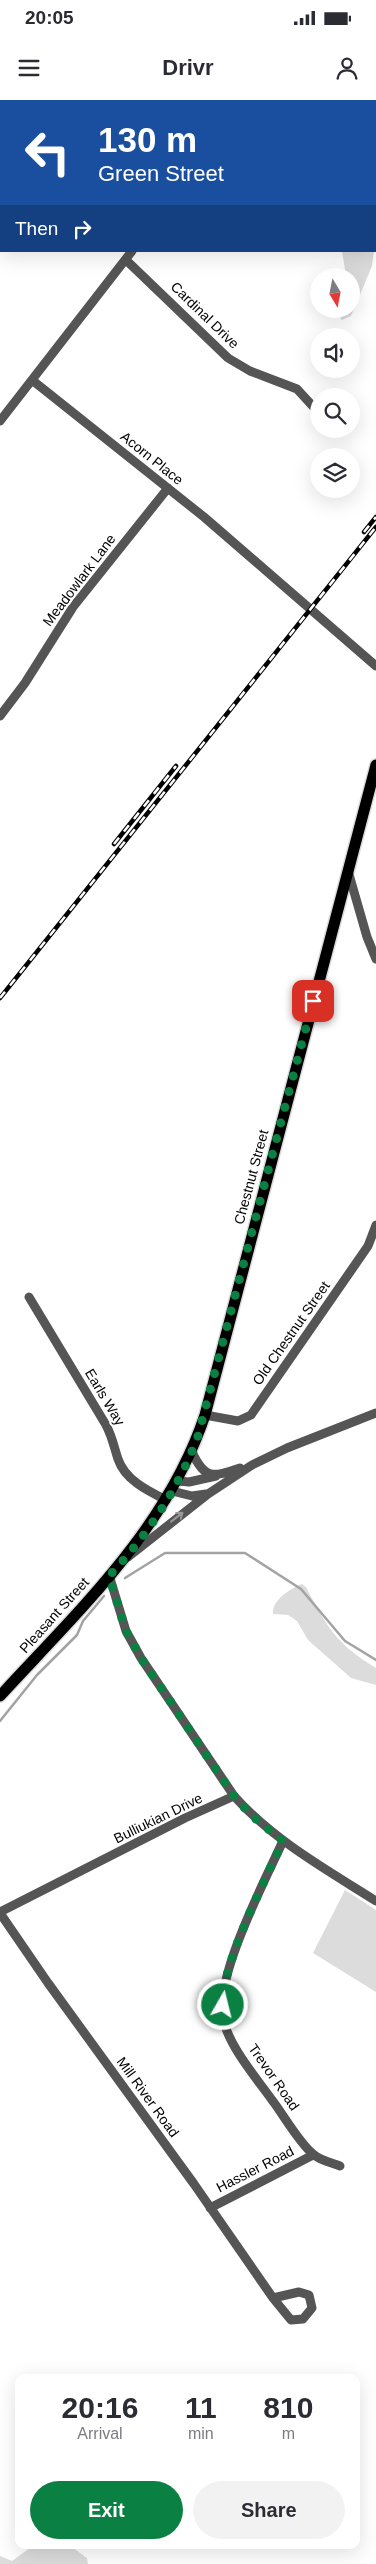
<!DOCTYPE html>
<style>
:root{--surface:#fff;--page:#f2f2f3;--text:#2b2b33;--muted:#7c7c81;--accent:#0b8043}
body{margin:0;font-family:Arial,sans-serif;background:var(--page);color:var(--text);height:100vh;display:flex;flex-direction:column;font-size:19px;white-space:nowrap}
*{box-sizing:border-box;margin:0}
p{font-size:16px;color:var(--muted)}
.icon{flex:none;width:28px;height:28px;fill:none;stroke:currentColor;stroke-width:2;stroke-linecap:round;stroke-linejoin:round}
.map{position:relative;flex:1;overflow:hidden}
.panel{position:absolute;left:15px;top:2274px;width:345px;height:175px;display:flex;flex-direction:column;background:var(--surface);border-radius:10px;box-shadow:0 5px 20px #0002}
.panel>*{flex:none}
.banner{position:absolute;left:0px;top:0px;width:376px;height:152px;box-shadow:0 5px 20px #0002;background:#1a4fa0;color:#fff;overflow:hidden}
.needle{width:32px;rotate:170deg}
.fabs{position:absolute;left:310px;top:168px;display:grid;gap:10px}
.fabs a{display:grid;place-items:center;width:50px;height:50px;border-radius:50%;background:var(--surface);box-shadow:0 5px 20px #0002;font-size:25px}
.pin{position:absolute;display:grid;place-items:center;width:42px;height:42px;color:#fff;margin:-21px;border-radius:10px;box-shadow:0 2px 8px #0006}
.me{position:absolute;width:55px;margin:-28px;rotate:8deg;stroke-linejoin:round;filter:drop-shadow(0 0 4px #0008)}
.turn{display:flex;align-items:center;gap:18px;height:105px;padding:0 15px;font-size:22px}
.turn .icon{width:65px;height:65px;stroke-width:2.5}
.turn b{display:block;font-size:35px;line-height:42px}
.then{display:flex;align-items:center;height:48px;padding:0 15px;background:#0003;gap:10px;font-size:19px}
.eta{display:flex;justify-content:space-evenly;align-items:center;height:85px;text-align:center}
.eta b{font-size:30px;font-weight:700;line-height:35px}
.action{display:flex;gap:10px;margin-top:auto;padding:10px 15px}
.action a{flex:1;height:58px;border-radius:30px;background:var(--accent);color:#fff;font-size:20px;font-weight:700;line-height:58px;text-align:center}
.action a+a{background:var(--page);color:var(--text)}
.status{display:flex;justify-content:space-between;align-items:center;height:35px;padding:0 25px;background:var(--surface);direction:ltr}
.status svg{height:14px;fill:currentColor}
header{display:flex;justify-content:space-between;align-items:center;height:65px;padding:0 15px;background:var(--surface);font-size:22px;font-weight:700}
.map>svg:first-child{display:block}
.green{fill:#dcdcdc}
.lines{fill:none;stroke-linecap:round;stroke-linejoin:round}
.stream{stroke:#a3a3a3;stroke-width:2.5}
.major-casing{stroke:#dbdbdb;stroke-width:14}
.minor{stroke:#555;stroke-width:9}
.major{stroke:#000;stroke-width:11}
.rail-casing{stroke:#000;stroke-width:4.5}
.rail{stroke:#fff;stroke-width:2.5;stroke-dasharray:8;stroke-linecap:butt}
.oneway{stroke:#999}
.route{stroke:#0b8043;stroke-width:9;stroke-dasharray:0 16.2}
.labels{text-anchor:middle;stroke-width:4;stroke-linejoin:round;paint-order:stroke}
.street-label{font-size:14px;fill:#000;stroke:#fff}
</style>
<div class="status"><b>20:05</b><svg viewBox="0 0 49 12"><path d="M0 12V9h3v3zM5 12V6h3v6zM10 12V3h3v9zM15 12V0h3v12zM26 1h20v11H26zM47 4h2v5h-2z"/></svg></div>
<header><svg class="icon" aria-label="menu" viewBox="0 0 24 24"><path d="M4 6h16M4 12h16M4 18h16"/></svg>Drivr<svg class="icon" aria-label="person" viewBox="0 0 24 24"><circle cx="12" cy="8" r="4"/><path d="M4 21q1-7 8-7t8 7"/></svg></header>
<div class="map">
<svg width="376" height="2464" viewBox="0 0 376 2464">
<rect width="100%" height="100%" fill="#fff"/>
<!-- green -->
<path class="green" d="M342,151H374L372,166L351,216L342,220L333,209H351V176H346Z
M302,1484L306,1487C327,1527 336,1544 376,1568V1585L351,1578L308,1540L297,1521L288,1515L273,1514C271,1501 291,1488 302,1484Z
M345,1790L376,1810V1892L313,1853Z
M34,2445H69L87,2458L88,2464H0V2456L12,2461Z"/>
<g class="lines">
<!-- stream -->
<path class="stream" d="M125,1478L165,1453H245L301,1489L345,1541L376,1560
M0,1621L37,1575L77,1535L83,1521L104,1496"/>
<defs>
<path id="major" d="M0,1596C79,1510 167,1429 205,1315L376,665"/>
</defs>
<!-- major casing -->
<use href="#major" class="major-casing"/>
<!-- minor -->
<path class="minor" d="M119,0L125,1
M316,1L318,0
M126,160L228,258L250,271L297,289L319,313
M32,280L204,417L376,566
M0,321L132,151
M0,616L25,583L73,507L168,388
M348,771L367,837L376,859
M29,1197L106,1325C112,1336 114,1347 118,1359C125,1380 148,1391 166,1400
M205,1315L238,1321L251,1315L368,1146L376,1125
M192,1352C205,1380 213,1377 240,1368
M178,1381L189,1382L216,1376
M172,1391L192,1396L206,1394
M128,1457L208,1394L252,1365L287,1348L376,1313
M109,1475L126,1531L141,1558L234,1696C273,1740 327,1770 376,1801
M283,1741C265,1780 214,1878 223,1919C230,1948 255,1976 272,2000C283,2014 299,2043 313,2054C319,2060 332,2063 340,2066
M0,1812L185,1718L234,1696
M0,1813L48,1883L194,2084L273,2198L291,2220L303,2219L312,2208L309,2195L299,2192L273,2198
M210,2108L313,2055"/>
<!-- major -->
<use href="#major" class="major"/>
<defs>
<path id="rail" d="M364,432L376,417
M114,744L176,666
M0,898L376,427"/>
</defs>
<!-- rail casing -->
<use href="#rail" class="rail-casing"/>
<!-- rail -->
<use href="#rail" class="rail"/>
</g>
<!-- one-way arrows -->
<defs><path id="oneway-shaft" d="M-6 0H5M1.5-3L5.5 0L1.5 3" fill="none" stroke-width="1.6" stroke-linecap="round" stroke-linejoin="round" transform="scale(1.25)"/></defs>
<use class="oneway" href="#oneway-shaft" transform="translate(177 1417) rotate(-38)"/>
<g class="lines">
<!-- route -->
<path class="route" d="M223,1905C220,1868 266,1778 283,1741L251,1715L234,1696L141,1558L126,1531L109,1476C147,1436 179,1388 198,1336L313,901"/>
</g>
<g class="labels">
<!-- street labels -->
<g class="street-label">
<text transform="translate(205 215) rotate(44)" y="5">Cardinal Drive</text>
<text transform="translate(152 358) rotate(39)" y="5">Acorn Place</text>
<text transform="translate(79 480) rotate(-53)" y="5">Meadowlark Lane</text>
<text transform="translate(251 1077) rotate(-75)" y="5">Chestnut Street</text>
<text transform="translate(291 1233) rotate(-55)" y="5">Old Chestnut Street</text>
<text transform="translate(105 1297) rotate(59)" y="5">Earls Way</text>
<text transform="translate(54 1515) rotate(-48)" y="5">Pleasant Street</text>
<text transform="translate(158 1718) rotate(-26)" y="5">Bulliukian Drive</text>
<text transform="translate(274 1977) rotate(55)" y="5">Trevor Road</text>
<text transform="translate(148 1997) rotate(54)" y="5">Mill River Road</text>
<text transform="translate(255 2069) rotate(-27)" y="5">Hassler Road</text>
</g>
</g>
</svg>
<div class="fabs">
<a><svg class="needle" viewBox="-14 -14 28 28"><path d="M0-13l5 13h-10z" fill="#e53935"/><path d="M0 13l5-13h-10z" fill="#7c7c81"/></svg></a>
<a><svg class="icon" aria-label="sound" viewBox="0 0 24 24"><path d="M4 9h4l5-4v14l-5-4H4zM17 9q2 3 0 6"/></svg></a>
<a><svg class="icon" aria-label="search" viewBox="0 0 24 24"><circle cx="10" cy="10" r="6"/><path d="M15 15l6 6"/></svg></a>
<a><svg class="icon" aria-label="layers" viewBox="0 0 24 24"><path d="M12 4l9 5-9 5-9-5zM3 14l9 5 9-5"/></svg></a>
</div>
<div class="pin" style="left:313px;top:901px;background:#d93025"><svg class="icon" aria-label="arrive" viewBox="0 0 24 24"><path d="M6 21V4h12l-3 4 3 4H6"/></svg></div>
<svg class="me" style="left:223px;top:1905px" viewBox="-20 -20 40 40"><circle r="17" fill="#0b8043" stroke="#fff" stroke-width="3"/><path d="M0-11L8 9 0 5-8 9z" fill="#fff"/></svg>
<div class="banner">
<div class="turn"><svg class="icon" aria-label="left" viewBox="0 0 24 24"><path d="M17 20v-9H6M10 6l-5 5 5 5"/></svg><div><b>130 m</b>Green Street</div></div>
<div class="then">Then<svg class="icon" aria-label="right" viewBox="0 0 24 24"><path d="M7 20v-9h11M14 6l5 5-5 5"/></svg></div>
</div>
<section class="panel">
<div class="eta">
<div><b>20:16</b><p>Arrival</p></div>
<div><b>11</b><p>min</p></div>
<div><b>810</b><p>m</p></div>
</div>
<div class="action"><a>Exit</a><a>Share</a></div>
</section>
</div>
